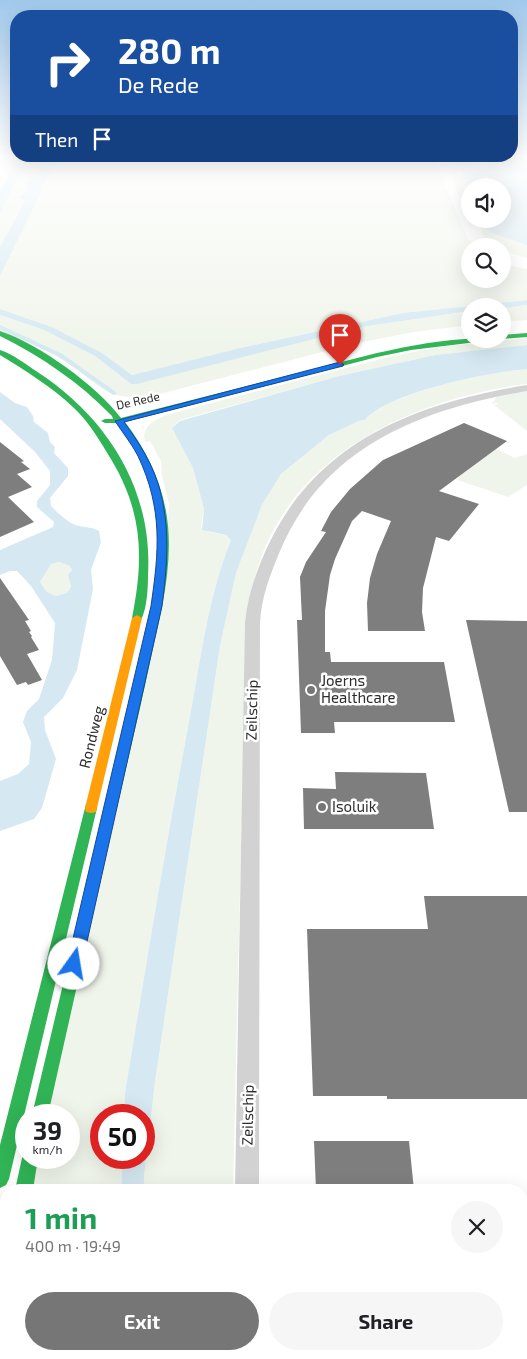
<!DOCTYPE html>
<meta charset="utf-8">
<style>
:root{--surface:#fff;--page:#f6f6f6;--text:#202124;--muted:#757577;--accent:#767676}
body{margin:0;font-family:"Exo 2",sans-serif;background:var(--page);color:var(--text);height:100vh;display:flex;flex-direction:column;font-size:19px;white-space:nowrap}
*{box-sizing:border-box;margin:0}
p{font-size:16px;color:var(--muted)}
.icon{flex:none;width:28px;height:28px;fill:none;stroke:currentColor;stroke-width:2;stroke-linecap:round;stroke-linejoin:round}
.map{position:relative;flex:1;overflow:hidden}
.panel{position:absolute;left:0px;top:1184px;width:528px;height:176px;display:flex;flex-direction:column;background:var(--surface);border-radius:20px 20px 0 0;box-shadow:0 5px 20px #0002}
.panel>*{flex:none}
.top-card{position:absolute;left:10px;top:10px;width:508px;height:152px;border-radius:20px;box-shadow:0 5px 20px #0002;background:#1a4fa0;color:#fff;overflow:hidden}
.controls{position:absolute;left:461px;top:178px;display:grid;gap:10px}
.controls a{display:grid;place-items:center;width:50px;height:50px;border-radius:50%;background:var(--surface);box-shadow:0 5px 20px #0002;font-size:25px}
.speed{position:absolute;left:15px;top:1104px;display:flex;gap:10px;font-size:25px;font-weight:700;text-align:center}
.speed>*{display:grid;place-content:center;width:65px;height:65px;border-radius:50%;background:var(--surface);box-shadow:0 5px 20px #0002;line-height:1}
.speed small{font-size:12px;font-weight:400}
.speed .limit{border:8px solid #d22;background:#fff;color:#111}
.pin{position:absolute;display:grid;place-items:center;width:42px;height:42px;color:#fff;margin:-51px -21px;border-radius:50% 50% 50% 0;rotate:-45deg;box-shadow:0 0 5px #0007}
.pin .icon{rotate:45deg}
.me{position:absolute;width:55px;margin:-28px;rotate:13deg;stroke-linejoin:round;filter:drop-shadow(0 0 4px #0008)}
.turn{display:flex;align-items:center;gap:18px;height:105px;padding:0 25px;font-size:22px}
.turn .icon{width:65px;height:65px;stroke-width:2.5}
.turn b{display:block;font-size:35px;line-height:42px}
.then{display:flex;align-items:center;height:48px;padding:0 25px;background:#0003;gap:10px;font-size:19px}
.round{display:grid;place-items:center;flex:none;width:52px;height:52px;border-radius:26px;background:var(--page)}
.summary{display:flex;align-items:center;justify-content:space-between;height:85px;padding:0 25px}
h1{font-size:30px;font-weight:700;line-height:38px;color:#1e9e55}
.action{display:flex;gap:10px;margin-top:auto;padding:10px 25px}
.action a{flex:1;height:58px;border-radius:30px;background:var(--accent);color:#fff;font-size:20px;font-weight:700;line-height:58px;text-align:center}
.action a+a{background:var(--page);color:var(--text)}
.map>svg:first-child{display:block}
.green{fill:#f0f5eb}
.water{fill:#d6e9f2;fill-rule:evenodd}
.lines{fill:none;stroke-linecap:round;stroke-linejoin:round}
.stream{stroke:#d6e9f2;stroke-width:4}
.building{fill:#7e7e7e}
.street{fill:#d2d2d2;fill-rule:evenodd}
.fast{fill:#30b455;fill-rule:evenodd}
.slow{fill:#ff9f0a;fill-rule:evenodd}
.route{fill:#1a73e8;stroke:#114b97}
.poi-dot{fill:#767676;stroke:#fff;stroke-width:2}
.labels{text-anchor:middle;stroke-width:5;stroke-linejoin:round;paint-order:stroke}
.far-street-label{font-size:12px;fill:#2d2d2d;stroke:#fff}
.poi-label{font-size:15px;fill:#2d2d2d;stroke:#fff;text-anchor:start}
.street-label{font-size:15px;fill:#2d2d2d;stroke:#fff}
</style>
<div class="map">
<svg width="527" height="1359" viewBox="0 0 527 1359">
<rect width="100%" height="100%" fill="#fff"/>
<!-- green -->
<path class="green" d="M0,156H20L0,191V176L11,158H0Z
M29,156H48L36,177L28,180L25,185L28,190L20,198L25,199L0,247V213Z
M59,156H433L468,239L475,246H470V279H502L503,258L506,259L507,265L527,269V300L403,313L240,348L132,375L102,353L52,327L0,309V276Z
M443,156H455L470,190V219H483L489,232L527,245V258L503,251L502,246C486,246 483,235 478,222H470Z
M527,305V320L503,322L502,308Z
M470,311V325L414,332L357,343L152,396C102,402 100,383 63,360C43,348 21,340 0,330V315L44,330L95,356L131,384L361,327Z
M527,338V345L435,355L339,376L180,420L172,428L193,468L204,509L201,527L209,532L230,536L231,540C207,598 200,665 188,727C165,849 145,971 125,1093L124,1115H101V1158H123L121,1190H30L35,1158H69V1115H42L165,575L169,504L162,476L161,461L150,441L145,442C141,427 154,420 166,415L392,356L446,346Z
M527,369V384C430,396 319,441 272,533C246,582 248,626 246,679C245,722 243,764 242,806C239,934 236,1062 233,1190H144V1176L155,1082L220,646L236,573L262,505L281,474L329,435L359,421L365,420C389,392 490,372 527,369Z
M527,391V431L494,405L498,404L497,403L492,404L497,396Z
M496,449L515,458L527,454V485L508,497L457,480L461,475Z
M59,562L70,565C74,574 72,585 67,593L55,596L46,591L40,582L51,564Z
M6,1346V1354H115V1359H4Z
M145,1354H230V1359H145Z"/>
<!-- water -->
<path class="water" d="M20,156H29L0,213V191Z
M48,156H59L0,276V247L25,200L19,198L28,190L25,185L28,180L36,177Z
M455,156H527V245L489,232L483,219H502V186H470V190Z
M527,300V305L503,308L502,306H470V311L361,327L137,384H131L95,356L44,330L0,315V309L52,327L102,353L132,375L240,348L403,313Z
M527,345V369C490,372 388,392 365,420L359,421L329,435L281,474L262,505L236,573L220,646L155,1082L144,1176V1190H121L123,1158H144V1115H124L125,1093C145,971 165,849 188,727C200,665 207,599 231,540L226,535L202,530L204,509L193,468L172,428L180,421L339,376L435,355Z
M0,392L15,403L27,407L33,416L34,422L48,433L50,442L55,447L54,453L68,468V476L50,498L51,506C57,512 65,520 73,524C82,528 91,526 99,531L101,542L91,570L93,589L77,670L63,698L44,717L45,730L56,759L42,808L34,819L0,831V781L18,774L29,764L31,742L23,722L27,711L39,699L52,660L55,623L31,586L17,571H10L0,575V550L53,527L54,522L37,507V501L50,485V471L35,452L0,419ZM59,562L70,566L72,570L68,575L71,586L67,593L55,596L46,591L40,582L51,564Z"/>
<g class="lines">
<!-- stream -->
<path class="stream" d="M0,327L60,355L114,393"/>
</g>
<!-- building -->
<path class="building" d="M464,423L507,441L439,491L479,504L449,541L436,537L423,588L422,612L425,631H368L367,603L370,578L377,554L391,521L362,511L352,521L335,559L330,575L325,611V652H330L331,662H444L455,722H334L335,733H301L297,620H302L300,577L306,562L326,532L321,531L331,512L350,489L383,460Z
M0,442L24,461L21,462L30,469L17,474L32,487L8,497L34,522L0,537Z
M0,578L29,620L25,621L31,631L29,632L32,636L31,637L39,650L27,654L42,680L28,685L26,682L17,685L0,656Z
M466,620L527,621V812H509Z
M335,772L426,773L434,829H304L303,788L336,789Z
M424,896H527V1099H387V1096H313L307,929H428Z
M314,1141H409L414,1190H316Z"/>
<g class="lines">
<!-- street -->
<path class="street" d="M527,385V391C422,409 324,446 280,551C270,575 261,598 260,624L259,1190H235L245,624C247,599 255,575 265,552C314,441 416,403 527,385Z
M231,1354H259V1359H231Z"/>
<!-- fast -->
<path class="fast" d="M0,331C39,344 96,385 121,418L377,353C413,345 452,337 489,339L485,341L411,350L377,357L125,422C145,448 160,478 166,511C175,561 161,613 150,662C140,710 128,759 117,807L116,811L111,812L106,811L105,807C116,760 127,713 138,666C159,577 178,503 117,423H105L101,421L105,419H113L112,416C79,382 42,357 0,336Z
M527,333V337L502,339H500H502V335Z
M0,350C13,354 25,364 36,371C107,417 153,489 148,575C148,589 147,608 141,620L137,621L132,618C145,553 142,507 106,451C97,436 87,420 74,408C52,387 26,371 0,355Z
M91,803L96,804L97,808L9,1179L6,1185L0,1188V1145L85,808L86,804Z
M76,952L81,954L83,959L48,1115H32L69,959L71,954Z
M26,1151V1158H38L33,1190H15L22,1158Z"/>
<!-- slow -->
<path class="slow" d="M137,615L142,618L97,808L96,812L91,813L86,812L85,808L132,618Z
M111,802L116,803L117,807L83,959L81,964L76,966L71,964L69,959L105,807L106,803Z
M6,1280V1331L0,1333V1282Z"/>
</g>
<!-- sky -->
<linearGradient id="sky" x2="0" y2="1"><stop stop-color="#a1c9ec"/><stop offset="0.45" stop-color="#fff"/><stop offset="1" stop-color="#fff" stop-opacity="0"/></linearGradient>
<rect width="527" height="347" fill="url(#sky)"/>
<!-- route -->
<path class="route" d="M340,362L344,365L343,366L124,422C131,432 139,443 145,454C172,501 169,554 162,606L82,964L79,969L74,971L69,969L67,964L151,606C159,551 163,509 138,456C132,444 122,432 115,421Z"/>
<!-- markers -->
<g class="poi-dot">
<circle cx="311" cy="690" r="5"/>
<circle cx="322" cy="807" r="5"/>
</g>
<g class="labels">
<!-- far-street labels -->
<g class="far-street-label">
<text transform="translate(138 401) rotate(-13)" y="4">De Rede</text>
</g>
<!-- poi labels -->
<g class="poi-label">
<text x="321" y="686">Joerns<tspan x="321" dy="17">Healthcare</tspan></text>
<text x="332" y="812">Isoluik</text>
</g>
<!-- street labels -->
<g class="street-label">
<text transform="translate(252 710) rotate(-89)" y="5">Zeilschip</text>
<text transform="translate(92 737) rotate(-76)" y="5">Rondweg</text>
<text transform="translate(248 1115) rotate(-89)" y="5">Zeilschip</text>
</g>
</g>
</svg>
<div class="controls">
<a><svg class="icon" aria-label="sound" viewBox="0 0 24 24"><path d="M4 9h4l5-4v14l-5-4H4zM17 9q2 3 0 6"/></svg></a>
<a><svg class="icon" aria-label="search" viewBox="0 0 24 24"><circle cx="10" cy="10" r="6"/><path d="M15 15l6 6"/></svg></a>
<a><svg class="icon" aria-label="layers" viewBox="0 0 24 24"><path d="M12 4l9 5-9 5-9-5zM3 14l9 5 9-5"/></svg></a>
</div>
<div class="speed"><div>39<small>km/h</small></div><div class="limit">50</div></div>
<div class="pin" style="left:340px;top:365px;background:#d93025"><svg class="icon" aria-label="arrive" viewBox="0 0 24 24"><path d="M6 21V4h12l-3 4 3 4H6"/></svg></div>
<svg class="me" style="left:74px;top:964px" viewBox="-20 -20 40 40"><circle r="19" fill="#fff"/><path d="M0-13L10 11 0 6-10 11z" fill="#1a73e8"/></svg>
<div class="top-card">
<div class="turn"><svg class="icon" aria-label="right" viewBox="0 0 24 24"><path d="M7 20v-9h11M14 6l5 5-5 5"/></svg><div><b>280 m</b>De Rede</div></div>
<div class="then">Then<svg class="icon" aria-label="arrive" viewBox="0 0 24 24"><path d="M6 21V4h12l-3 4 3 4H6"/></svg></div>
</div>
<section class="panel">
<div class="summary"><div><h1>1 min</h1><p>400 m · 19:49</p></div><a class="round"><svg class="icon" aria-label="close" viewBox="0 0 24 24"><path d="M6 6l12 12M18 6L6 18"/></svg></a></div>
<div class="action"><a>Exit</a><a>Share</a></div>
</section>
</div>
